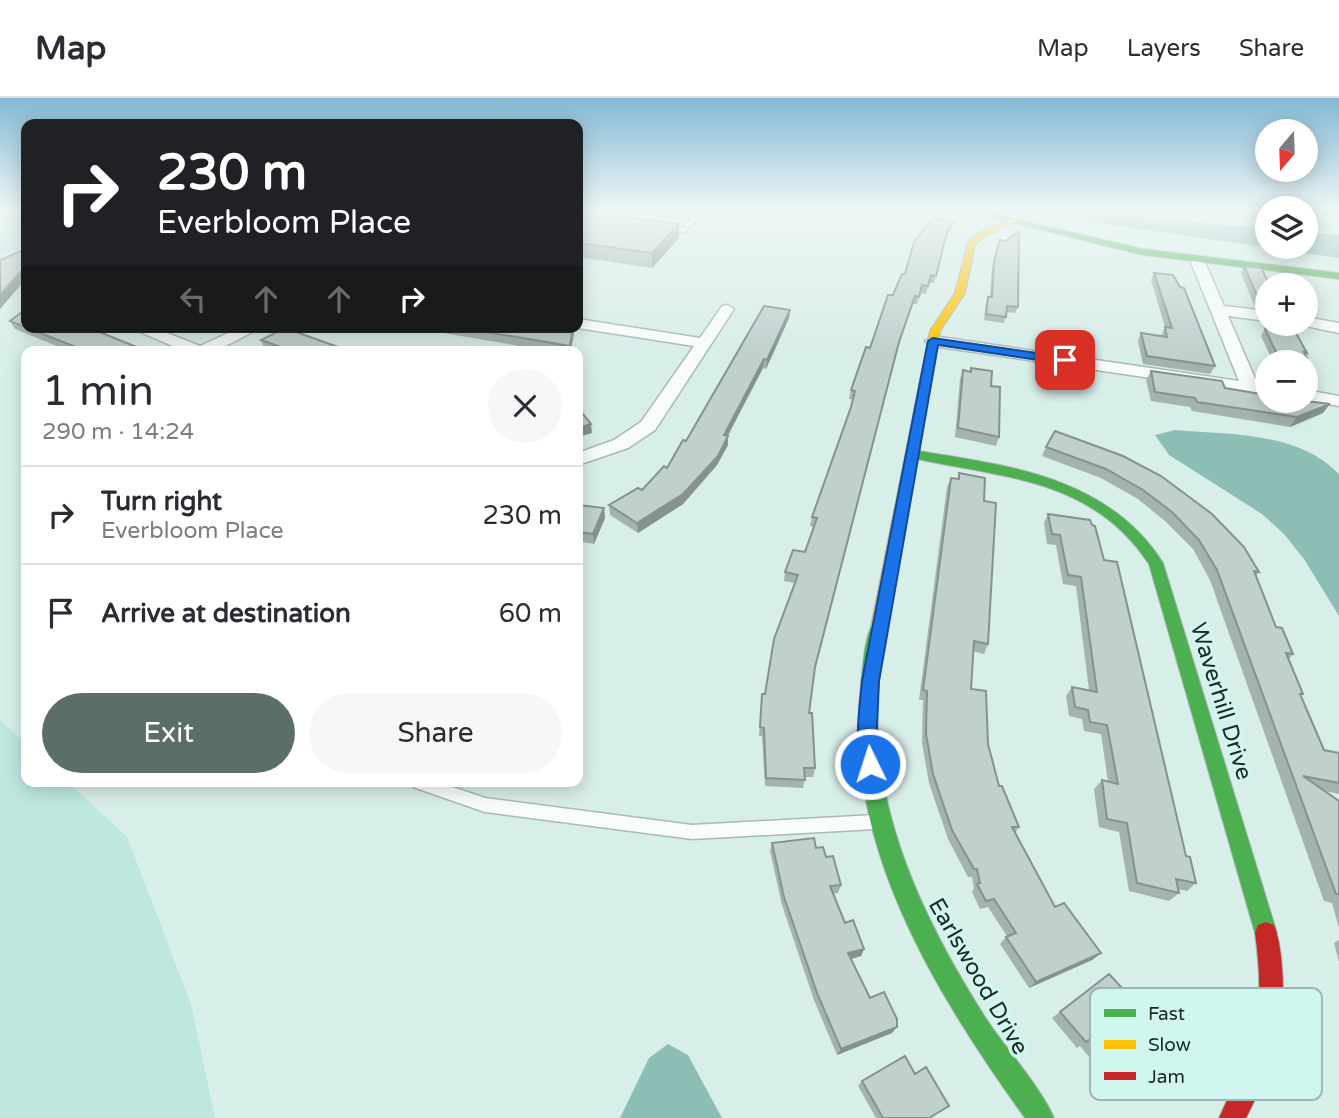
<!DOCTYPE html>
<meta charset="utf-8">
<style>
:root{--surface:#fff;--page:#f7f7f7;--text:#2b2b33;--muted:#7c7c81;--line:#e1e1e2;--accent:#5c6e6a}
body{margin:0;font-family:"Varela Round",sans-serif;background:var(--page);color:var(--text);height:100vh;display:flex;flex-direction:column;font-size:26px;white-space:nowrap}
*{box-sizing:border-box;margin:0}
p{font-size:23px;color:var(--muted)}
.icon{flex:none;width:38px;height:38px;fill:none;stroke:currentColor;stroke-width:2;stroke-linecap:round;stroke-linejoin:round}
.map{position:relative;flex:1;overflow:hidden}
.side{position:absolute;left:21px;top:248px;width:562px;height:441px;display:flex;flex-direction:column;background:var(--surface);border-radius:14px;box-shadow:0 4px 18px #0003}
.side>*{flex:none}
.guide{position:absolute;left:21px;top:21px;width:562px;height:214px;border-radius:14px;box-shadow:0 4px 18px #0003;background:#202124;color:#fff;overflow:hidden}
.needle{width:46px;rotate:199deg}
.buttons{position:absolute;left:1255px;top:21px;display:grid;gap:14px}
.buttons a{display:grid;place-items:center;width:63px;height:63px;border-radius:50%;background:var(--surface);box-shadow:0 4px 18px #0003;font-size:35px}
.pin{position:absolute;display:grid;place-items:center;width:60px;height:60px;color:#fff;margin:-30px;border-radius:14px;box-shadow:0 4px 10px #0006}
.me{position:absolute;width:77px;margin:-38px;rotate:356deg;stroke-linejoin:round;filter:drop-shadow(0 0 5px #0008)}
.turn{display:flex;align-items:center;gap:24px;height:147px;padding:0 21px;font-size:32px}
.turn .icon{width:91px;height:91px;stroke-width:2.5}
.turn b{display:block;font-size:49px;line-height:60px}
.lanes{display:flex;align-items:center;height:66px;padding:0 21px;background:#0003;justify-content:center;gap:35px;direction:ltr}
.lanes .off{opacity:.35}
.round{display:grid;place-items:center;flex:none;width:74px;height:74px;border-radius:37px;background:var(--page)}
.summary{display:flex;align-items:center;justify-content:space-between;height:119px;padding:0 21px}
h1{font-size:42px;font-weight:600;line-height:52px}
.button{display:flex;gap:14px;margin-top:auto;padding:14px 21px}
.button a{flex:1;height:80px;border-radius:42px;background:var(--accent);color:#fff;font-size:28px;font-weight:600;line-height:80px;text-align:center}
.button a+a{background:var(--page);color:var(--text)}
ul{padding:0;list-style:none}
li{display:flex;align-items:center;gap:21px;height:98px;padding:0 21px;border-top:2px solid var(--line)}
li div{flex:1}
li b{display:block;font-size:26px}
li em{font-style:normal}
header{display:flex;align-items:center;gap:42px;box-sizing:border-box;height:98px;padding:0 35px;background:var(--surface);border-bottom:2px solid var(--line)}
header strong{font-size:33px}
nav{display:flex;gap:38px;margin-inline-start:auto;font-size:24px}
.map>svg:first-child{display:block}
.green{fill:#bee7e0}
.water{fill:#8cbeb5}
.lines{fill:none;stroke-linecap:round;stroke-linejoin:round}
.lane-casing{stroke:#a9b9b6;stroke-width:3}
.street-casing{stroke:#a9b9b6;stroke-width:3}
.fast-casing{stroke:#a9b9b6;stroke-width:2}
.slow-casing{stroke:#a9b9b6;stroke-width:2}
.jam-casing{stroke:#a9b9b6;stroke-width:2}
.lane{fill:#f9fcfc;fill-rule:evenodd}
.street{fill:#f9fcfc;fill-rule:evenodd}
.fast{fill:#4caf50;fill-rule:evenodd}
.slow{fill:#ffc107;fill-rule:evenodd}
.jam{fill:#c62828;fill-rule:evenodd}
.wall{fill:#a4b3b0}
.shaded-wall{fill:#869290}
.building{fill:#bfd0cd;stroke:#869290;stroke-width:2}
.route{fill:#1a73e8;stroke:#114b97;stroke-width:2}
.labels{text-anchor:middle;stroke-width:7;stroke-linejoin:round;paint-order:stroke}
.street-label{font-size:23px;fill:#1a2926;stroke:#d0f6ef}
.key{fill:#d0f6ef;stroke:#99b8b3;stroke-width:2}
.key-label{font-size:19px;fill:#1a2926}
</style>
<header>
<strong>Map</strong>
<nav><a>Map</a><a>Layers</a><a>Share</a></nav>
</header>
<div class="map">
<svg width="1339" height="1020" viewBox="0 0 1339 1020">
<rect width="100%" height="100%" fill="#d8eee9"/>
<!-- green -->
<path class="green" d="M0,112H26V146L0,157Z
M0,622L26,646V684H68L127,739L191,906L215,1020H0Z"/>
<!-- water -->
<path class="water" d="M1077,113L1267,131V149H1306V134L1339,137V160L1092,124L1074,117Z
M1175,332C1231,337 1297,333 1339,376V518L1304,461L1284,436L1262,416L1169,357L1155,337Z
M668,946L688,957L722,1020H620L649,960Z"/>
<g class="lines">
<defs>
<path id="lane" d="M648,112L695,117L699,112H705L685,134L659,129L662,127L683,130L692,120L646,115Z
M411,684H438L485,700L692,727L875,717L881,719L883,724L881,729L875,731L692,741L485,714L413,689Z"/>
<path id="street" d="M1197,158L1204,162L1224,208L1267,213V223L1228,218L1257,285L1267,287V297L933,248L925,243L933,238L1239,283L1190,162Z
M727,207L734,211L655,332L628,350L578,367V355L614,342L641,324L694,248L578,230V221L700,240L722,208Z
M1306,219L1339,225V235L1301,227L1306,226Z
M129,229H152L200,248L241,229H262L214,254H186Z
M1306,292L1339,298V308L1306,302Z"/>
<path id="fast" d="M989,115L1143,151L1339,175V181L1143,157L989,119Z
M912,352C1006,367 1108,378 1163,465L1277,835L1274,843L1266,846L1258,843L1255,835L1149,466C1091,378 999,380 908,359L906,356Z
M879,523L885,525L887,529C882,559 877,588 877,619C878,728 928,829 985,919C1005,950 1041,989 1054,1020H1025C937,897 842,746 861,587C863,568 864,542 873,525Z"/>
<path id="slow" d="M1010,121L1017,123L984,139L975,147L965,195L940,233L887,529L885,533H873L871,529L930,233L955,195L968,144L978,135Z"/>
<path id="jam" d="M1266,824L1274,827C1279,840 1281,855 1282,869C1287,925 1271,971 1246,1020H1219C1227,1001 1237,984 1245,965C1263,923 1261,880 1255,835L1258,827Z"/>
</defs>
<!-- lane casing -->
<use href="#lane" class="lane-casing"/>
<!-- street casing -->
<use href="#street" class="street-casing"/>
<!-- fast casing -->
<use href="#fast" class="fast-casing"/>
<!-- slow casing -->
<use href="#slow" class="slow-casing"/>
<!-- jam casing -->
<use href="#jam" class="jam-casing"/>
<!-- lane -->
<use href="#lane" class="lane"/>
<!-- street -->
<use href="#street" class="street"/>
<!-- fast -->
<use href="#fast" class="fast"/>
<!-- slow -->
<use href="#slow" class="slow"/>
<!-- jam -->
<use href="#jam" class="jam"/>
</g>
<!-- wall -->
<path class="wall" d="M1322,112H1339V117L1326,116Z
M578,113L679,140L652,170L578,159Z
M953,124L951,131L945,141L934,185H929L926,196L920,195L917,206H913L897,252L815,572L809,615L815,670L813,679H805L803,690L765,688L762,638H759L761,604L762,596H765L794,485L784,483L785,474L805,454L814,429L810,428L812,419L851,309L853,301H849L851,292L893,197L905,176Z
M1000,142L1018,209L1015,215L1007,214L1004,225L984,222L986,205L988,199H990L992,169Z
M1244,168L1267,187V212L1255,209L1241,175Z
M1154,175L1215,268L1210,276L1143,266L1138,243L1141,235L1161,238L1165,229L1151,182Z
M790,212L789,220L766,271L763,270L728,338V347L717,367L683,406L638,435L610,417L609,407L642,392L667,370L686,343Z
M1266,218L1267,226H1291L1307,255L1305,257L1312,270L1308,277H1306V264H1273L1261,238L1265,231L1262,225Z
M10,223L149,254H72L15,231Z
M408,229H575L571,254H556Z
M261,242L352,254H274L264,250Z
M971,270L999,339L996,348L955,339L960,281L963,272L970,274Z
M1151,273L1225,290L1323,315L1290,329L1192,313L1190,309L1151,303L1146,282Z
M1046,349L1123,358L1259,474L1256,478L1276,529L1293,556L1289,561L1303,596L1301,598L1324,652L1339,655V696L1325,693L1339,703V830L1332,805L1324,803L1210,482L1193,451L1166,424L1138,401L1101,380L1042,358Z
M959,375L984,403L988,546L984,556L973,553L971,591L988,646L999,688L1019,729L1015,735L1055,809L1101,855L1092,862L1029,890L1000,846L1007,838L988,809L980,811L972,794L974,790L972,779H968L948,741L929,685L922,645L923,602H919L947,389L951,380L957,381Z
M578,407L604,410L605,420L594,446L578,443Z
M1048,416L1104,462L1186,758L1196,785L1187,793L1178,791L1179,795L1169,803L1129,793L1119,734L1099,729L1094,691L1102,682L1108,684L1101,636L1084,633L1082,621L1069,618L1066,598L1072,589L1089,592L1076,488L1063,486L1056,447L1047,446L1044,425Z
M772,745L816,750L826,759L841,787L838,795L833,796L845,825L864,851L861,858L851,861L870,900L892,935L837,957L814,902L782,807L770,753Z
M1339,842V864L1334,845Z
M1109,876L1110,968L1101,973L1080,948L1077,950L1052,920Z
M915,976L949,1008L930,1020H876L858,988L862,983Z"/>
<!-- shaded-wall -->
<path class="shaded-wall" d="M953,124L951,131L945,141L947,134Z
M679,126V140L652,170V155Z
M26,168V181L0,211V197Z
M579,190L580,198L578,212V199Z
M790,212L789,220L766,271L767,262Z
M573,229H575L570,254V248Z
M764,261L763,270L723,346L724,337Z
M1330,306L1323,315L1290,329L1297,319Z
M591,326L592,335L578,339V330Z
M728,338V347L717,367L683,406L638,435L637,425Z
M604,410L605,420L594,446L593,436Z
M864,851L861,858L845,863L848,855Z
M1101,855L1092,862L1029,890L1036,884Z
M897,929L892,935L837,957L841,951Z"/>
<!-- building -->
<path class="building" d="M578,113L679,126L652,155L578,145Z
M935,120L953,124L947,134L936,178L931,177L928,188L922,187L919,199L915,198L899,244L815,569L809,615H812L815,670H804L805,682L766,680L764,630L760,629L762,596H765L774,541L798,477L785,474L793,452L805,454L817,420L812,419L851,309L855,293L851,292L866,249L870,250L888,197H893L902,176H905L914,144L928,126Z
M1019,133L1018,209L1007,208L1006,219L986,216L988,199H992L994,163L1000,142L1006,143Z
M26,151V168L0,197V162Z
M1244,168L1261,170L1270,187H1267V205L1259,202Z
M1154,175L1173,177L1180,189L1184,190L1215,268L1147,258L1141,235L1167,239L1165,229L1172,230Z
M764,208L790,212L767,262L764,261L724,337L728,338L718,358L683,396L637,425L609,407L638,390L642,392L664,368L667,370L683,342L686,343Z
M26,211V229H87L149,254H88L10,223Z
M1270,226H1291L1307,255L1304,254L1312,270L1306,269V264H1288L1280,262L1265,231L1272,230Z
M457,229H573L570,248Z
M285,230L352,254H295L261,242Z
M971,270L992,273L991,288L1000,289L999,339L958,330L963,272L971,274Z
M1151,273L1222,283L1225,290L1267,297V303H1306L1330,306L1297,319L1197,304L1195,300L1155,294Z
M578,310L591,326L578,330Z
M1055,333L1123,358L1161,378L1212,416L1244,449L1259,474L1254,473L1276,529L1282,530L1293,556L1286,555L1303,596H1300L1324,652L1339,655V685L1303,678L1339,703V796H1336L1217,472L1199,442L1172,414L1143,392L1106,371L1046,349Z
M959,375L985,380L984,403L996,405L988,546L974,543L971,591L986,593L988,646L999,688H1002L1019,729H1012L1055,809L1064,805L1101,855L1036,884L1006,839L1016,835L994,801L986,803L977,786L980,785L977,771H974L952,732L933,676L926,636L927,593L923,592L951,380L959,381Z
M578,407L604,410L593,436L578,434Z
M1048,416L1090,422L1092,427L1095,428L1104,462L1117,464L1186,758L1190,759L1196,785L1176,781L1179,795L1137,785L1127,725L1107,721L1102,682L1118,686L1107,627L1090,624L1088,612L1075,609L1072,589L1097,594L1081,479L1068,477L1060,437L1052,436Z
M814,740L816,750L823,749L826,759L833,758L841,787L830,788L845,825L853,822L864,851L848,855L870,900L884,894L897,921V929L841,951L817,895L784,799L772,745Z
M1109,876L1157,928L1110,968L1089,942L1086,944L1060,914Z
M905,958L915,976L926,969L949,1008L929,1020H883L862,983Z"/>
<!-- sky -->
<linearGradient id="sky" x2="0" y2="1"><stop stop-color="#83b8d4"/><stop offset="0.44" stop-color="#edf7f5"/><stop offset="1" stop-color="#edf7f5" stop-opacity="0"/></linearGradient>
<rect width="1339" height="255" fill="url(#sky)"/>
<!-- route -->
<path class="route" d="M933,240L1065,259L1070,262L1065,266L938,247L879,583L877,629L880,666L877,672L870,674L863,672C853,650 860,607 862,583L928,243Z"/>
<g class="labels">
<!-- street labels -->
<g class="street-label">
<text transform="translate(1222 603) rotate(73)" y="8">Waverhill Drive</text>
<text transform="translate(979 878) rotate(60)" y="8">Earlswood Drive</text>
</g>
</g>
<!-- legend -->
<rect x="1090" y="890" width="232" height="112" rx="10" class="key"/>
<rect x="1104" y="911" width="32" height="8" fill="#4caf50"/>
<rect x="1104" y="942" width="32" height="9" fill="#ffc107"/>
<rect x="1104" y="974" width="32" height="8" fill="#c62828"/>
<g class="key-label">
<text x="1148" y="922">Fast</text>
<text x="1148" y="953">Slow</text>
<text x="1148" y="985">Jam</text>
</g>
</svg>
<div class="buttons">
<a><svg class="needle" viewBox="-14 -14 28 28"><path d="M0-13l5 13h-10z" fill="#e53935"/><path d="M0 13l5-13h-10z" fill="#7c7c81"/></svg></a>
<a><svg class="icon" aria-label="layers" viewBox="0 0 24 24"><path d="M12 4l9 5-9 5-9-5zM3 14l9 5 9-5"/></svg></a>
<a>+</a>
<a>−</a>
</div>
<div class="pin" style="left:1065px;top:262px;background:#d93025"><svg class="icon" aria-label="arrive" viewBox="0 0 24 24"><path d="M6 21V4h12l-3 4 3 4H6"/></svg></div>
<svg class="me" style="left:870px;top:666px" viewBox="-20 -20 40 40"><circle r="17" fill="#1a73e8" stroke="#fff" stroke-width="3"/><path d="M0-11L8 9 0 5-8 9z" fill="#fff"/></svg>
<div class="guide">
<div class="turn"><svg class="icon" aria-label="right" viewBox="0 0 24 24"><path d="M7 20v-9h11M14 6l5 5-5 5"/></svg><div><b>230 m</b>Everbloom Place</div></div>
<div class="lanes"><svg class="icon off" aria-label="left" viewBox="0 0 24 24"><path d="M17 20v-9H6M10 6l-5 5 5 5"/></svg><svg class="icon off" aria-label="ahead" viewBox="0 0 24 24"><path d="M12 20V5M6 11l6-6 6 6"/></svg><svg class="icon off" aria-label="ahead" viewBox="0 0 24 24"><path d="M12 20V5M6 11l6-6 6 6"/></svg><svg class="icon" aria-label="right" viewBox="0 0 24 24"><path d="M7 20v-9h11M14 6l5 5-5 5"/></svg></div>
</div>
<section class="side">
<div class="summary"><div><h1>1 min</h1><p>290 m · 14:24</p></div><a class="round"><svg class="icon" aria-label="close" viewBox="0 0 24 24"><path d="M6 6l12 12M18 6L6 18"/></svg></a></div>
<ul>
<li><svg class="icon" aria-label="right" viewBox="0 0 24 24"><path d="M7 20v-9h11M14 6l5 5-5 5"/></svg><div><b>Turn right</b><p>Everbloom Place</p></div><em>230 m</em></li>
<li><svg class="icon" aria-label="arrive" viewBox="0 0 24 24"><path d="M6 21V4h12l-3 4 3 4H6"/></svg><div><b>Arrive at destination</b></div><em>60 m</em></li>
</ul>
<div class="button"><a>Exit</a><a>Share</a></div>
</section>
</div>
